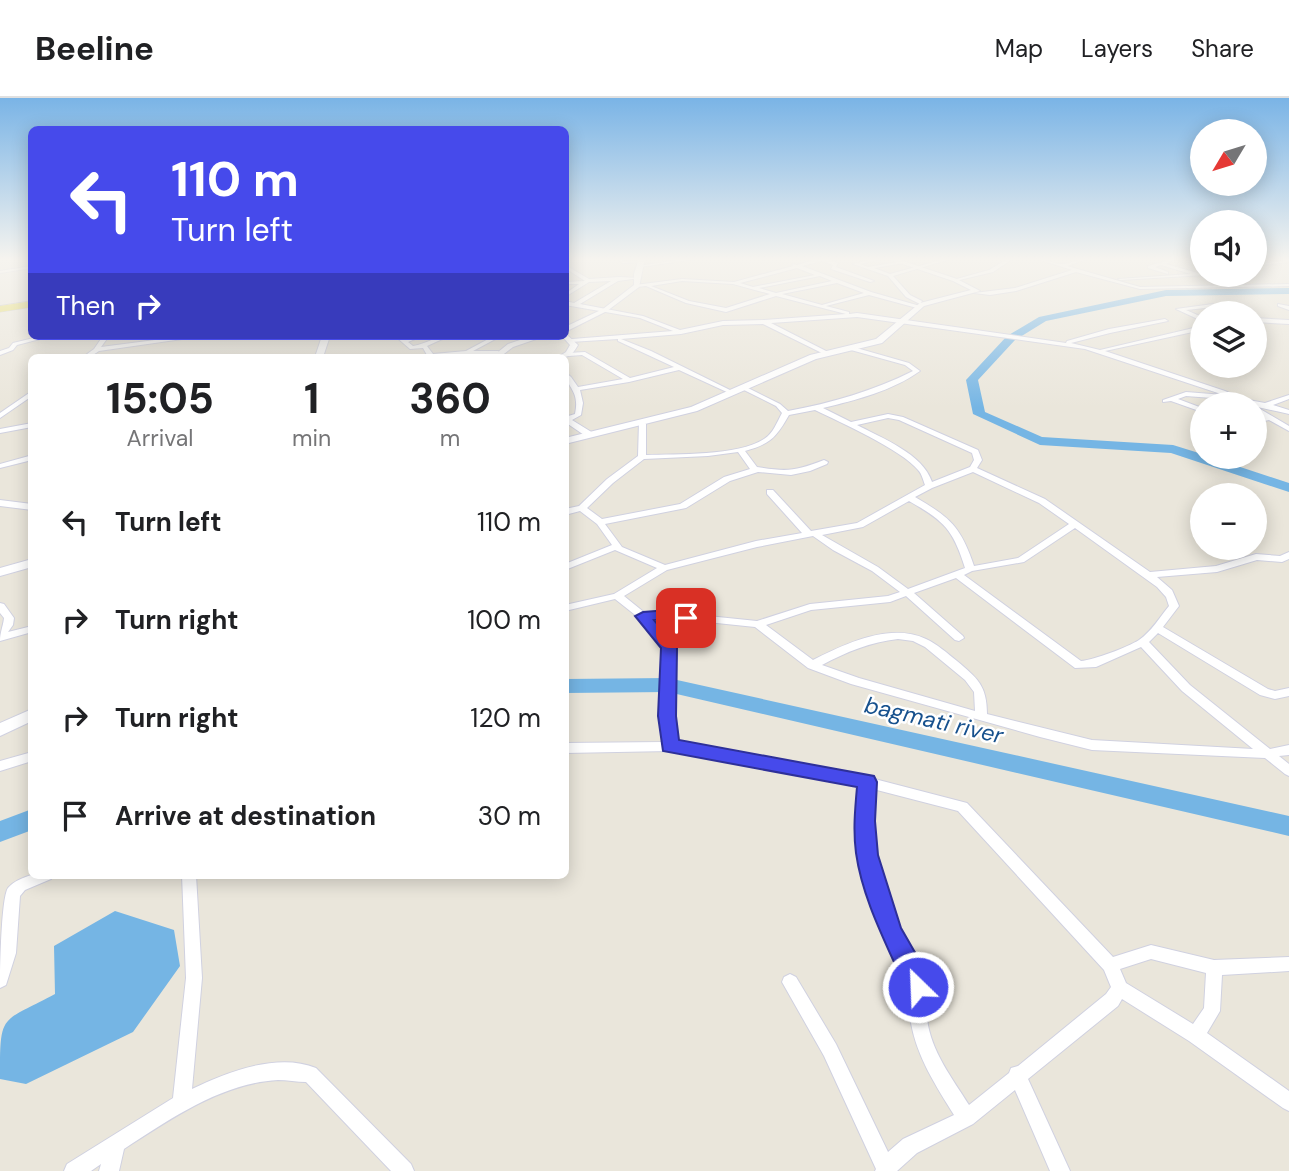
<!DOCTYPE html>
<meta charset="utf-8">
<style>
:root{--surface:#fff;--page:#f2f2f2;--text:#202124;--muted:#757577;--line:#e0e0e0}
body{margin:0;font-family:"DM Sans",sans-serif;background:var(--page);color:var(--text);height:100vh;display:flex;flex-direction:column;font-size:26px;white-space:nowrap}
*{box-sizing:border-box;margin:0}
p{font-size:23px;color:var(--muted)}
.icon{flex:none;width:38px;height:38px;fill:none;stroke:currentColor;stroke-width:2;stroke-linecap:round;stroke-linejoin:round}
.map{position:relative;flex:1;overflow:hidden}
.sheet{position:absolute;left:28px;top:256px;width:541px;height:525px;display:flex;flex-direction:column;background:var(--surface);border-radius:10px;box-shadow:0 4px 18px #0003}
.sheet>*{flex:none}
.hud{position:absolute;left:28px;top:28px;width:541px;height:214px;border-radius:10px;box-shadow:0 4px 18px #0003;background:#464aeb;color:#fff;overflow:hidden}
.needle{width:46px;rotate:232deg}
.controls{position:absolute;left:1190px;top:21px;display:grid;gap:14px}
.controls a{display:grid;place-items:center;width:77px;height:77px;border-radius:50%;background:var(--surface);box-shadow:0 4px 18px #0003;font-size:35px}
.pin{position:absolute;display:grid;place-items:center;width:60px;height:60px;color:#fff;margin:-30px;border-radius:14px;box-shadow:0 4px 10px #0006}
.me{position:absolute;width:77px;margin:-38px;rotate:336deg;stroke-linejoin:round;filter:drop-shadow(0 0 5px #0008)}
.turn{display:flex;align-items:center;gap:24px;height:147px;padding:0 28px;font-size:32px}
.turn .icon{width:91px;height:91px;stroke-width:2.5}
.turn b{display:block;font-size:49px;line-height:60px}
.then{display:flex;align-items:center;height:66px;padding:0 28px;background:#0003;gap:14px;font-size:26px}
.eta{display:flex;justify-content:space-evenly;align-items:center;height:119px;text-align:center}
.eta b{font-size:42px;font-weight:700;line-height:49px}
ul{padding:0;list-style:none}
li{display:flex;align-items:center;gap:21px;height:98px;padding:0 28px}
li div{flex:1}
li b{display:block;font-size:26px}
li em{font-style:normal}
header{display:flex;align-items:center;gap:42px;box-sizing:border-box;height:98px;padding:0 35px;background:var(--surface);border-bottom:2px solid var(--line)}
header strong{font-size:33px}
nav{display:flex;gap:38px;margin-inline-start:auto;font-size:24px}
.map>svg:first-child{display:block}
.water{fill:#75b5e4}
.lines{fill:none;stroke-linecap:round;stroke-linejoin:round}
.river{fill:#75b5e4;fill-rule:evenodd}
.minor-casing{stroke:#d0d1e0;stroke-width:2}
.tertiary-casing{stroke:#d0d1e0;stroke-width:2}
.primary-casing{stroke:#c7c7c7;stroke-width:1}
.minor{fill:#fff;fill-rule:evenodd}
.tertiary{fill:#fff;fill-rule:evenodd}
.primary{fill:#e5dc65;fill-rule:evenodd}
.route{fill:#464aeb;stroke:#2e3099;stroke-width:2}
.labels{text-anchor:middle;stroke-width:5;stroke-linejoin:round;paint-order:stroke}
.water-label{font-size:23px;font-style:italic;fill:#17518d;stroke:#fff}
</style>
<header>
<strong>Beeline</strong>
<nav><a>Map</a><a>Layers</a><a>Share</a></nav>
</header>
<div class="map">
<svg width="1289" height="1073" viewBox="0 0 1289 1073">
<rect width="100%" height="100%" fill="#eae6db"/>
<!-- water -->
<path class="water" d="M115,813L174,832L180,868L133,934L26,986L0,981C0,913 0,926 55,896L54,848Z"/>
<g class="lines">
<!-- river -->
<path class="river" d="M1289,190V196L1166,198L1046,223L1015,242L978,282L985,314L1042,339L1173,347L1202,356V359H1210L1289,385V394L1171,355L1040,347L973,316L966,282L1007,238L1039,219L1166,192Z
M668,580L1289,718V738L668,594L565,595V581Z
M32,711V732L0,744V723Z"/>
<defs>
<path id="minor" d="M616,160H620L623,163L642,164L622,165Z
M692,160H703L640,169L638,168Z
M820,160H829L827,161L838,165L836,169L874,183L870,184L831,171L833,167L822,163L802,168L871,194L920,208L917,210L869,197L826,208L849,214V216L857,215L1066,245L1067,243L1109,231L1165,221L1168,223L1110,235L1071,245L1100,252L1202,228V232L1105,253L1225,293L1243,301L1265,305L1289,297V301L1273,307L1289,312V316C1268,311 1248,308 1228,299L1225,301L1186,298L1178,301L1202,310V314L1171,303L1163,304V302L1186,294L1224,297L1085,251L857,219L771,225L828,254V256L826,257L763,226L723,227L681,236L621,241L651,253L734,294L729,295L679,272L629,284L580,292L583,305L581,317L572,322L593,335V339H587L565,324V319L575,316C580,292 567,291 565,274L571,279L578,289L623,281L582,257L569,258L566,256L567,255L585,254L630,280L674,269L618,243V241L570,244V242L572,241L673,233L640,220L565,207V203L574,205L611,183L589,184L565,199V196L579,186H565V184L585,183L565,170V167L589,181L619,179L640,180L618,183L580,206L643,218L680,232L723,223L764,222L846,216L776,198L726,214L686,205L646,188L637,189L635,187L682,181L734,184L793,168L792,166L797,167ZM797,170L815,177L753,189L740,185ZM820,178L832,183L776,195L759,190ZM682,183L733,186L770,196L726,210L689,203L651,188ZM837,185L864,195L822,207L782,196Z
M878,160H886L860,166L868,169L904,163V165L874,170L890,176L941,162L939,160H944L947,162L893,178L910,197L922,203L920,206L906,199L888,178L853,166Z
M1009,160H1014L993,174L955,183L953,182L989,172Z
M1034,160C1044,160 1053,166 1062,166C1071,166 1080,160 1090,160L1067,168L1140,189L1289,186V188L1140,191L1076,174L1016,193L990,197L974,195L1015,190L1072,172Z
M1160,160H1166L1172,163L1166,166L1205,177L1120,182L1118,181L1191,176L1161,167L1155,169L1168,174V176L1148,170V168L1166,163Z
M1191,160L1202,161V163L1191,161Z
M1289,162V164L1255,168V166Z
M32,168V170L0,175V173Z
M1213,206L1215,209L1186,212L1202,219V223L1176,211Z
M1278,206L1289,208V212L1278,208Z
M1255,220L1289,222V226L1255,224Z
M42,238H52L17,247L13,252L0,257V253L9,250L13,245Z
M103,238H109L101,249L186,238H203L99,253L90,259H83L94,251Z
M395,238H401L405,241L413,238H422L408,244L413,248C426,246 436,238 449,238L427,248L433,256L466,253L494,238H501L473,253H498L501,255L498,257L422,259L427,257L423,250L410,251Z
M853,249L909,265L920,273C892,293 856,302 823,310L851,324L888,316L903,319L978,352L982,362L977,370L1045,401L1150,474L1216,468L1256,456L1280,458L1289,454V461L1282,464L1257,462L1217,474L1157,479L1172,492L1179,508L1163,529L1268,591L1275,593L1289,590V598L1275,601L1260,597L1158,535L1149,544L1190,587L1270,651L1289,647V657L1279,658L1289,666V678L1285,676L1265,660L1092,652L1040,639L851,586L808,570L755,529L669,520L651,521L674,550L673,618L676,645L867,679L967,705L1113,859L1151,847L1214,862L1289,859V873L1222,877L1220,913L1207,935L1289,993V1013L1283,1010L1189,943L1122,901L1118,908L1028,981L1070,1073H1050L1015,992L973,1026L917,1055L897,1073H875L876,1071L824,958L782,884L784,879L790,876L796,879L836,946L888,1054L903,1041L954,1017C936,988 917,959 911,925C908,909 913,892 908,877C902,862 891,849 884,835C864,787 858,739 860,688L670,653L565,655V645L663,644L661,618L664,550L639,520L615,501L565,513V507L614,496L657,470L615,452L565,472V466L612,447L597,426L580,413L565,417V411L579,408L607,381L638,358L639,324L646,326V357C676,356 738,358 764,341C773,336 777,324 782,315L776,308L742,291V289H746L780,306L788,313C832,305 873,293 913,273L905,267L851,252L850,251ZM815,312C840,324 902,352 918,372C922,376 923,382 925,387L857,425L811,433L773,392H767V396L802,435L756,443L665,467L622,449L605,426L686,410L730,383L758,374L791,377L810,373L827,366L828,364L824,362C795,373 788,374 757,369L745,353C770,346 776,340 789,317ZM888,320L899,322L972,355L974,362L970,369L932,384C923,356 882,340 857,327ZM738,354L750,371L724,379L680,406L602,421L587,410L613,385L644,361L708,358ZM973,374L1039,405L1069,426L1018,460L974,468C961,429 950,419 915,399L932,390ZM909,403C944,423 953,431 965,470L908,491L878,469L822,437L863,429ZM1075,430L1157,489L1166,499L1169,508C1160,519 1151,534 1139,542C1128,549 1094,562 1081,563L964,477L972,473L1024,464ZM813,438L833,452L872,473L900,494L888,498L810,506L757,523L669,514L645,515L624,498L667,472L757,449ZM956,480L1075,570L1096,569L1141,549L1182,593L1253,651L1092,642L987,616C987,587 977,580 957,563C947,555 937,546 926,541C890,524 845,546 813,562L766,527L811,512L890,504L906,498L955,542L959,543L964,540L963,538L914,495ZM898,541L913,543L925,549L965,582L974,594L975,613L859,580L822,567C846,554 871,544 898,541ZM873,691L958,713L1104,872L1111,889L1106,896L1018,968L1011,970L1009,975L969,1007C952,980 931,953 927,921C925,907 928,892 924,878C919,861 906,848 898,832C877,788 872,738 873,691ZM1151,861L1206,875L1204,910L1193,926L1126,885L1120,871Z
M32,293V298L0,320V315Z
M1255,308L1289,328V333L1269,322L1255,325V321L1264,319L1255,313Z
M32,325V329L0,335V331Z
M29,358H32V362L0,370V366Z
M0,505L4,506L14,520L13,527L8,534L32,528V534L0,543C0,534 3,529 4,520L0,515Z
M32,654V663L0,673V663Z
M32,777H53L51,781L25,792L20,798L16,855L6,887L0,890C0,874 1,800 8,790C14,783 24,779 32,777Z
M182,777H196L202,880L192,991C227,974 278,954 316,970L411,1066L414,1073H391L306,984C297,984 287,982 278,982C222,985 170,1021 124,1051L119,1073H99L101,1066L91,1073H64L67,1066L173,1000L186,880Z"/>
<path id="tertiary" d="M639,160H645L639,189L607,213L565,234V229L603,211L634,187V176Z
M885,160H894L957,181L980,193L924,208L882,245L816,261L697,313L565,346V340L691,309L810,257L876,241L920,205L971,192L953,183Z
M565,235L578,247C571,259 569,259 558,259L566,254L570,247L562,238H565Z
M322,238H330L323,259H315Z
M532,238H545L513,249L500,259H492L508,246Z
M0,402L32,406V412L0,408Z
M32,461V469L0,478V470Z
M32,611V623L0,638V625Z"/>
<path id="primary" d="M32,203V209L0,214V208Z"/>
</defs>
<!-- minor casing -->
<use href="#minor" class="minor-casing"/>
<!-- tertiary casing -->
<use href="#tertiary" class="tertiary-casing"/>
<!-- primary casing -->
<use href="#primary" class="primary-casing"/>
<!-- minor -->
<use href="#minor" class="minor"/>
<!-- tertiary -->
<use href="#tertiary" class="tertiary"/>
<!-- primary -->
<use href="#primary" class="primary"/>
</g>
<!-- sky -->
<linearGradient id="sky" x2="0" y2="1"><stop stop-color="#7ab4e6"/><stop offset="0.52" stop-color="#f6f4ef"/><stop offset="1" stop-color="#f6f4ef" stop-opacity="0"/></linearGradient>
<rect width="1289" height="310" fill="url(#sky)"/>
<!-- route -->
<path class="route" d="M669,512L692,517L694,520L686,525L669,521L654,522L677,550L676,618L679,642L874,678L877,684L875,723L878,757L901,830L928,877L930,889L927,898L918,901L909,898C890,852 863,805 856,755C853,733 855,711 857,689L663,653L658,618L661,550L635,518L643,514Z"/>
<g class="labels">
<!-- water labels -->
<g class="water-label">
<text transform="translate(934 622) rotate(13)" y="8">bagmati river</text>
</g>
</g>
</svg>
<div class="controls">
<a><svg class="needle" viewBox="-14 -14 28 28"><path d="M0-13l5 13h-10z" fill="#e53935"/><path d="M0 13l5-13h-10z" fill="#757577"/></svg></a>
<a><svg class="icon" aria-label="sound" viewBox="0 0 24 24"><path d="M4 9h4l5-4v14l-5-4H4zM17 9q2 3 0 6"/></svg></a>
<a><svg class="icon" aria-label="layers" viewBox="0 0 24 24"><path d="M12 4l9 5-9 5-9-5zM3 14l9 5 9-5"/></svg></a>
<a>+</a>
<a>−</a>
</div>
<div class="pin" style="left:686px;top:520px;background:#d93025"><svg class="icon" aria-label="arrive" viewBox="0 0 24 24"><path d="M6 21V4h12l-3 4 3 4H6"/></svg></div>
<svg class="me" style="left:918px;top:889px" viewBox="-20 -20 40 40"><circle r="17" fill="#464aeb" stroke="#fff" stroke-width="3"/><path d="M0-11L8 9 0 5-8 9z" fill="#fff"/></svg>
<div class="hud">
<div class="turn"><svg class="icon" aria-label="left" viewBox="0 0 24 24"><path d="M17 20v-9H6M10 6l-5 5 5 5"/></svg><div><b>110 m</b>Turn left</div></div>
<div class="then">Then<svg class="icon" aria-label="right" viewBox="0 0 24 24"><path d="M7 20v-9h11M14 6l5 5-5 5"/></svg></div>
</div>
<section class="sheet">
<div class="eta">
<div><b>15:05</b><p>Arrival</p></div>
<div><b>1</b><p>min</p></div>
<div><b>360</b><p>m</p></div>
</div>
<ul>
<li><svg class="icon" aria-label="left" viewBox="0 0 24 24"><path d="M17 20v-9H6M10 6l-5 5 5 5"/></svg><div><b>Turn left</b></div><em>110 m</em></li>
<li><svg class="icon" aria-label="right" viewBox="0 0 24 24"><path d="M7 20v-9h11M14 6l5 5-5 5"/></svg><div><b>Turn right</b></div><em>100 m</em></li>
<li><svg class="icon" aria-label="right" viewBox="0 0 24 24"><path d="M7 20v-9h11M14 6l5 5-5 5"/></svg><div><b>Turn right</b></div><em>120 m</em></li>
<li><svg class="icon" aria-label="arrive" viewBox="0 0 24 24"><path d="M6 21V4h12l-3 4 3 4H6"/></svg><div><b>Arrive at destination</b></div><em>30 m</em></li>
</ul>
</section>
</div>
